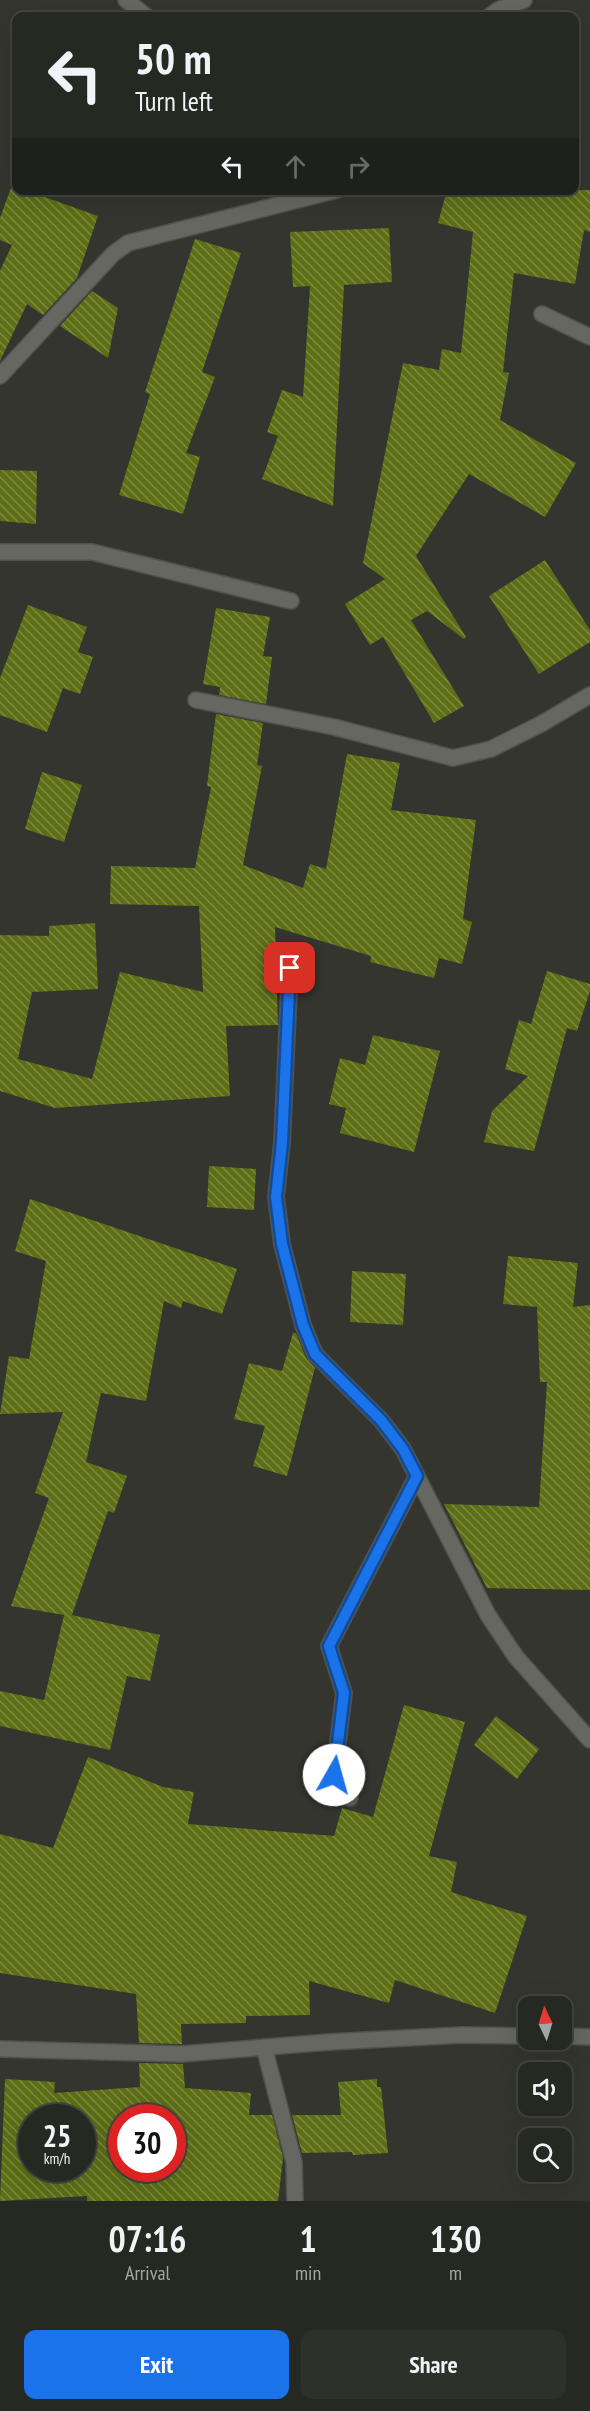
<!DOCTYPE html>
<style>
:root{--surface:#262822;--page:#2e302a;--text:#f1f3f6;--muted:#a4a6a5;--line:#424440;--accent:#1a73e8}
body{margin:0;font-family:"PT Sans Narrow",sans-serif;background:var(--page);color:var(--text);height:100vh;display:flex;flex-direction:column;font-size:22px;white-space:nowrap}
*{box-sizing:border-box;margin:0}
p{font-size:20px;color:var(--muted)}
.icon{flex:none;width:33px;height:33px;fill:none;stroke:currentColor;stroke-width:2;stroke-linecap:round;stroke-linejoin:round}
.map{position:relative;height:2201px;overflow:hidden}
.sheet{display:flex;flex-direction:column;background:var(--surface);flex:1}
.sheet>*{flex:none}
.hud{position:absolute;left:12px;top:12px;width:567px;height:183px;border-radius:12px;box-shadow:0 6px 24px #0002,0 0 0 2px var(--line);background:#262822;color:var(--text);overflow:hidden}
.needle{width:39px;rotate:356deg}
.tools{position:absolute;left:518px;top:1996px;display:grid;gap:12px}
.tools a{display:grid;place-items:center;width:54px;height:54px;border-radius:12px;background:var(--surface);box-shadow:0 6px 24px #0002,0 0 0 2px var(--line);font-size:30px}
.speed{position:absolute;left:18px;top:2104px;display:flex;gap:12px;font-size:30px;font-weight:700;text-align:center}
.speed>*{display:grid;place-content:center;width:78px;height:78px;border-radius:50%;background:var(--surface);box-shadow:0 6px 24px #0002,0 0 0 2px var(--line);line-height:1}
.speed small{font-size:15px;font-weight:400}
.speed .limit{border:9px solid #d22;background:#fff;color:#111}
.pin{position:absolute;display:grid;place-items:center;width:51px;height:51px;color:#fff;margin:-26px;border-radius:12px;box-shadow:0 3px 9px #0006}
.me{position:absolute;width:66px;margin:-33px;rotate:7deg;stroke-linejoin:round;filter:drop-shadow(0 0 4px #0008)}
.turn{display:flex;align-items:center;gap:21px;height:126px;padding:0 24px;font-size:27px}
.turn .icon{width:78px;height:78px;stroke-width:2.5}
.turn b{display:block;font-size:42px;line-height:51px}
.lanes{display:flex;align-items:center;height:57px;padding:0 24px;background:#0003;justify-content:center;gap:30px;direction:ltr}
.lanes .off{opacity:.35}
.eta{display:flex;justify-content:space-evenly;align-items:center;height:102px;text-align:center}
.eta b{font-size:36px;font-weight:700;line-height:42px}
.button{display:flex;gap:12px;margin-top:auto;padding:12px 24px}
.button a{flex:1;height:69px;border-radius:12px;background:var(--accent);color:#fff;font-size:24px;font-weight:700;line-height:69px;text-align:center}
.button a+a{background:var(--page);color:var(--text)}
.map>svg:first-child{display:block}
.building{fill:url(#building-back-hatch);fill-rule:evenodd}
.lines{fill:none;stroke-linecap:round;stroke-linejoin:round}
.lane-casing{stroke:#51524d;stroke-width:18}
.street-casing{stroke:#51524d;stroke-width:18}
.lane{stroke:#656760;stroke-width:15}
.street{stroke:#656760;stroke-width:15}
.route-casing{stroke:#114b97;stroke-width:15}
.route{stroke:#1a73e8;stroke-width:10}
</style>
<div class="map">
<svg width="590" height="2201" viewBox="0 0 590 2201">
<defs>
<pattern id="building-back-hatch" width="6" height="6" patternUnits="userSpaceOnUse" patternTransform="scale(1.5)"><rect width="6" height="6" fill="#5d6e15"/><path d="M-1 5l2 2M0 0l6 6M5-1l2 2" fill="none" stroke="#7b8942"/></pattern>
</defs>
<rect width="100%" height="100%" fill="#33352e"/>
<!-- building -->
<path class="building" d="M12,185L16,187V190H25L98,216L77,278L43,315L27,304L0,361V271L12,245L0,240V218Z
M447,190H590V232L584,230L575,284L514,273L503,372L509,373L500,420L576,463L545,517L469,474L416,556L466,637L464,639L427,611L411,620L464,706L434,723L383,637L370,645L345,604L385,579L363,563L403,363L439,370L442,349L461,353L473,232L438,223Z
M389,228L392,282L344,285L333,506L262,479L278,436L267,432L282,390L303,397L310,286L293,287L290,232Z
M195,239L241,253L202,372L215,377L186,453L200,457L183,514L119,495L150,394L145,392Z
M92,291L118,308L108,358L60,326Z
M0,470L37,471L36,524L0,521Z
M545,560L590,630V642L539,674L489,596Z
M28,605L87,627L78,652L93,657L80,694L63,688L47,732L0,715V678Z
M216,608L270,617L263,656L272,657L266,704L219,695L220,687L203,684Z
M216,714L263,723L257,765L262,766L243,865L303,888L310,864L326,869L347,754L400,763L391,810L476,820L463,919L472,922L462,964L439,958L434,978L370,962L371,956L275,927L278,1025L226,1026L230,1096L55,1108L0,1091V935L49,936V926L95,923L98,989L32,992L18,1059L92,1079L120,972L203,992L199,906L110,904L111,866L195,868L211,787L207,786Z
M42,772L82,785L64,842L25,829Z
M547,971L590,984V991L577,1031L567,1028L534,1151L484,1142L492,1111L528,1076L505,1069L519,1020L531,1024Z
M373,1035L440,1051L414,1152L340,1133L346,1108L329,1104L340,1058L365,1065Z
M209,1166L256,1169L254,1210L207,1207Z
M30,1199L237,1269L222,1314L183,1301L181,1308L164,1301L146,1401L101,1393L86,1462L127,1476L114,1513L108,1511L72,1615L160,1635L150,1681L127,1676L110,1750L0,1726V1691L44,1700L64,1615L11,1606L49,1498L35,1493L63,1412L0,1414L9,1356L29,1359L46,1261L15,1251Z
M508,1256L578,1263L573,1307L590,1305V1590L487,1588L444,1504L539,1507L547,1382H540L537,1307L503,1304Z
M352,1271L406,1274L403,1325L350,1322Z
M293,1333H296L306,1358L315,1368L287,1476L253,1466L265,1426L234,1419L249,1363L282,1371Z
M404,1705L465,1722L429,1856L457,1862L451,1892L527,1916L495,2013L395,1980L389,2003L309,1981L310,2015L246,2016V2023L181,2024L182,2044L139,2043L136,1994L0,1973V1834L53,1848L88,1757L163,1787L194,1792L188,1824L334,1836L342,1808L373,1817Z
M496,1716L539,1749L517,1779L474,1745Z
M139,2063L183,2064L185,2088L251,2093L249,2115H272L283,2158L278,2201H87V2196L0,2201L5,2079L55,2082L54,2093L140,2087ZM32,2118H82V2169H32ZM122,2118H172V2169H122Z
M377,2079V2087H381L388,2153L353,2155L352,2152L302,2153L292,2115H341L338,2082Z"/>
<g class="lines">
<defs>
<path id="lane" d="M264,2047L294,2162L295,2201"/>
<path id="street" d="M126,0L146,16
M490,16L498,10L524,0
M542,314L590,337
M0,376L113,254L128,243L337,190
M0,552H92L291,601
M196,700L334,727L453,758L491,749L541,724L590,695
M290,968L282,1143L276,1197L282,1244L303,1325L315,1354L381,1420L403,1449L488,1615L516,1657L590,1740
M350,1798L334,1775L344,1693L329,1646L417,1476
M561,2036L590,2037
M0,2049L181,2054L329,2042L462,2035L528,2036"/>
</defs>
<!-- lane casing -->
<use href="#lane" class="lane-casing"/>
<!-- street casing -->
<use href="#street" class="street-casing"/>
<!-- lane -->
<use href="#lane" class="lane"/>
<!-- street -->
<use href="#street" class="street"/>
</g>
<g class="lines">
<defs>
<path id="route" d="M290,968L282,1143L276,1197L282,1244L303,1325L315,1354L381,1420L403,1449L417,1476L329,1646L344,1693L334,1775"/>
</defs>
<!-- route casing -->
<use href="#route" class="route-casing"/>
<!-- route -->
<use href="#route" class="route"/>
</g>
</svg>
<div class="tools">
<a><svg class="needle" viewBox="-14 -14 28 28"><path d="M0-13l5 13h-10z" fill="#e53935"/><path d="M0 13l5-13h-10z" fill="#a4a6a5"/></svg></a>
<a><svg class="icon" aria-label="sound" viewBox="0 0 24 24"><path d="M4 9h4l5-4v14l-5-4H4zM17 9q2 3 0 6"/></svg></a>
<a><svg class="icon" aria-label="search" viewBox="0 0 24 24"><circle cx="10" cy="10" r="6"/><path d="M15 15l6 6"/></svg></a>
</div>
<div class="speed"><div>25<small>km/h</small></div><div class="limit">30</div></div>
<div class="pin" style="left:290px;top:968px;background:#d93025"><svg class="icon" aria-label="arrive" viewBox="0 0 24 24"><path d="M6 21V4h12l-3 4 3 4H6"/></svg></div>
<svg class="me" style="left:334px;top:1775px" viewBox="-20 -20 40 40"><circle r="19" fill="#fff"/><path d="M0-13L10 11 0 6-10 11z" fill="#1a73e8"/></svg>
<div class="hud">
<div class="turn"><svg class="icon" aria-label="left" viewBox="0 0 24 24"><path d="M17 20v-9H6M10 6l-5 5 5 5"/></svg><div><b>50 m</b>Turn left</div></div>
<div class="lanes"><svg class="icon" aria-label="left" viewBox="0 0 24 24"><path d="M17 20v-9H6M10 6l-5 5 5 5"/></svg><svg class="icon off" aria-label="ahead" viewBox="0 0 24 24"><path d="M12 20V5M6 11l6-6 6 6"/></svg><svg class="icon off" aria-label="right" viewBox="0 0 24 24"><path d="M7 20v-9h11M14 6l5 5-5 5"/></svg></div>
</div>
</div>
<section class="sheet">
<div class="eta">
<div><b>07:16</b><p>Arrival</p></div>
<div><b>1</b><p>min</p></div>
<div><b>130</b><p>m</p></div>
</div>
<div class="button"><a>Exit</a><a>Share</a></div>
</section>
